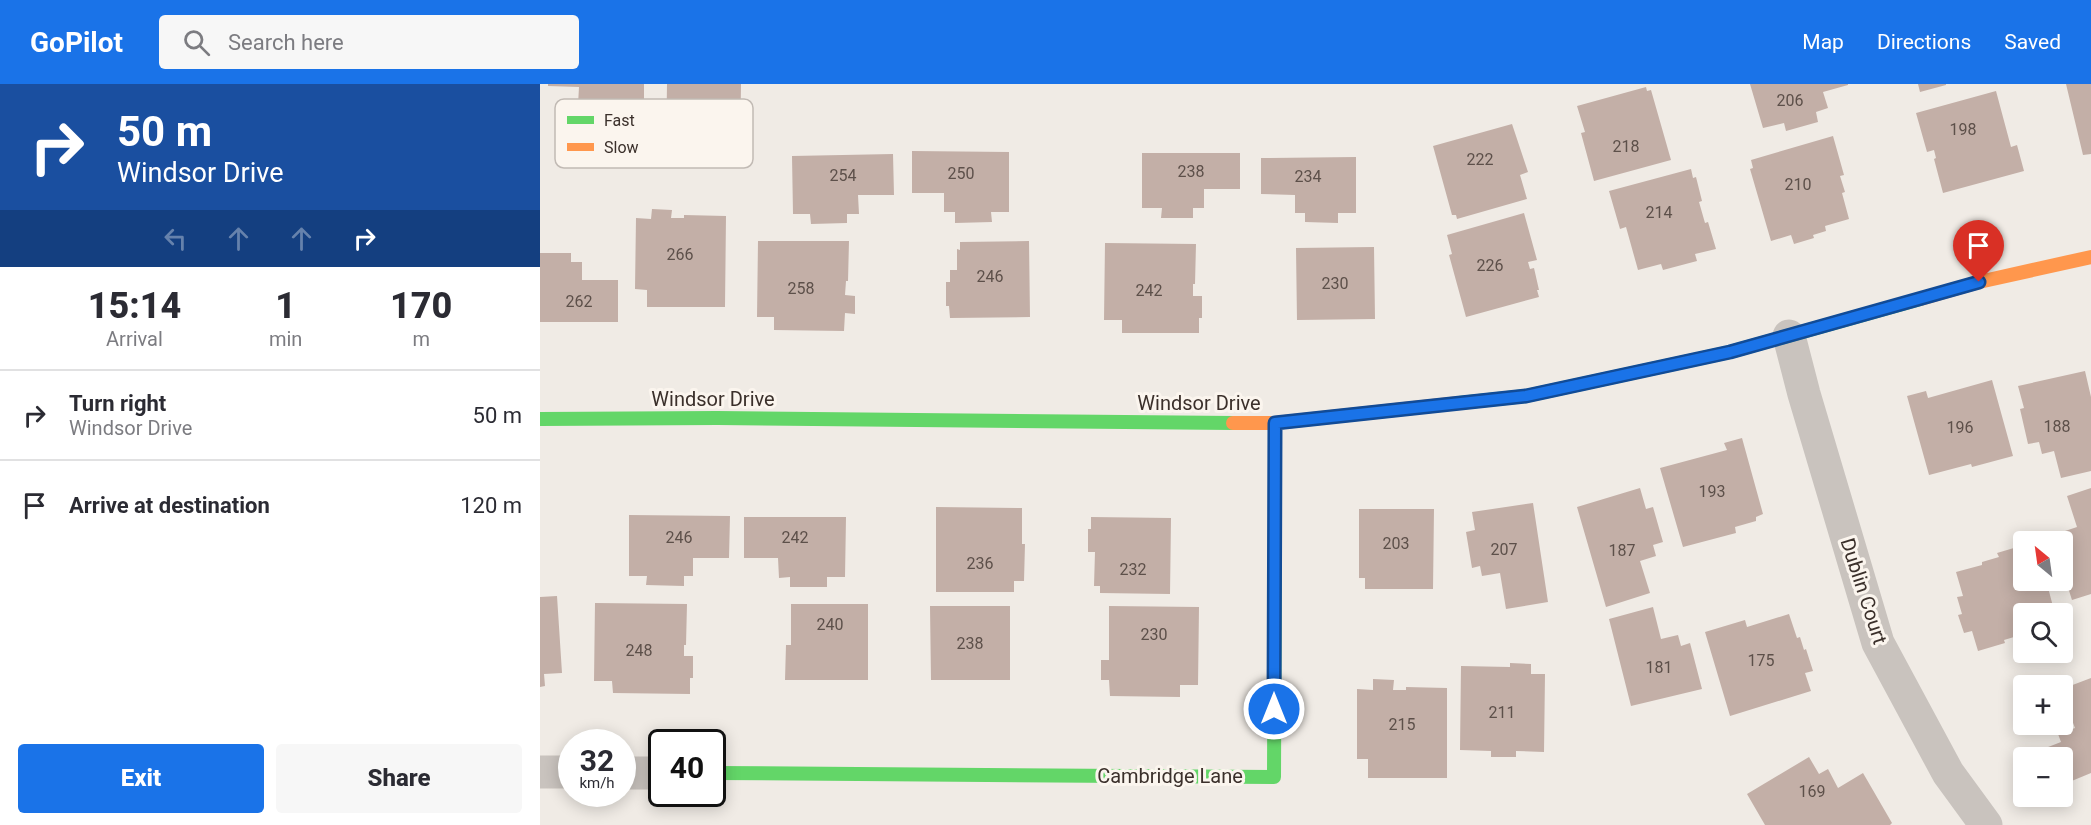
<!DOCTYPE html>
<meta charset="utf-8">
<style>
:root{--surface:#fff;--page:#f7f7f7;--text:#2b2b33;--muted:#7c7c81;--line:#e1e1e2;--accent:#1a73e8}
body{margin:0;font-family:Roboto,sans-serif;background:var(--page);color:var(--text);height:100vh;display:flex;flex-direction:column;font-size:22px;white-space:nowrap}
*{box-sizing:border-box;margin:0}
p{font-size:20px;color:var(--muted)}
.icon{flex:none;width:33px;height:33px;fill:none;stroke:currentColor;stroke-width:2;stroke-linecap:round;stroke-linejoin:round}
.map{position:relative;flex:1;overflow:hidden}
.drawer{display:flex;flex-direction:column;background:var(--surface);width:540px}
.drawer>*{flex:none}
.hud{background:#1a4fa0;color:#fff;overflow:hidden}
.needle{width:39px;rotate:331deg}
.controls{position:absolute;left:1473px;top:447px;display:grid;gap:12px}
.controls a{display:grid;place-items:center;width:60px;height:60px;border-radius:6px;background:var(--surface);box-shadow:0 3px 15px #0003;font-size:30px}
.speed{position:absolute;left:18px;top:645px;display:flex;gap:12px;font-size:30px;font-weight:700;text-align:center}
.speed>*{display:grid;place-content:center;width:78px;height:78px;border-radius:50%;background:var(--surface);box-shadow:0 3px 15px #0003;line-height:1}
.speed small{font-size:15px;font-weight:400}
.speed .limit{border:3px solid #111;border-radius:9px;background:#fff;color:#111}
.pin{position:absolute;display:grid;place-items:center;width:51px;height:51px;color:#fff;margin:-62px -26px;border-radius:50% 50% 50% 0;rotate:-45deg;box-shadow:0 0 6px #0007}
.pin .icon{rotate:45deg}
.me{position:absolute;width:66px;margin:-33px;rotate:0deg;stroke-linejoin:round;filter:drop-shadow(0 0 4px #0008)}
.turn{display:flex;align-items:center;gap:21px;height:126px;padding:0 18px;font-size:27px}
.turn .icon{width:78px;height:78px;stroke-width:2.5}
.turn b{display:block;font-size:42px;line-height:51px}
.lanes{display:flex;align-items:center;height:57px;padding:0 18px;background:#0003;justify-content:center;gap:30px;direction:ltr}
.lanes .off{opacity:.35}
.eta{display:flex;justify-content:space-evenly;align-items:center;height:102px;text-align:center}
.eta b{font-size:36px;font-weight:800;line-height:42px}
.primary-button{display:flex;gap:12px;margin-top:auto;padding:12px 18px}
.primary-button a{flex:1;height:69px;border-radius:6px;background:var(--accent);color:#fff;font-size:24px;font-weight:800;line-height:69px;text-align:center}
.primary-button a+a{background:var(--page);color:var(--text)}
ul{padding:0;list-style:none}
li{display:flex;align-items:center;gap:18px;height:90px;padding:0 18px;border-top:2px solid var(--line)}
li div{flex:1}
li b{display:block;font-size:22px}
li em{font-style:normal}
header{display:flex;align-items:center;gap:36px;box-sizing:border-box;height:84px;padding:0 30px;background:var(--accent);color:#fff}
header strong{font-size:28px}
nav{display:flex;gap:33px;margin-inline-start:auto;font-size:21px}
.search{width:420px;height:54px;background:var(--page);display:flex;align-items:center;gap:15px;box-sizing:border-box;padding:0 21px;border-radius:6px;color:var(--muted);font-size:22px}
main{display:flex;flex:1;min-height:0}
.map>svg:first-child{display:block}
.building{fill:#c3afa7}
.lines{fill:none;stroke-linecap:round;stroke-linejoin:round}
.street{stroke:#c9c3be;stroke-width:33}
.fast{stroke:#63d668;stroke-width:14}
.slow{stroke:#ff974d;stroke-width:14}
.route-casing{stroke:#114b97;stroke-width:15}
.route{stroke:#1a73e8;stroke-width:10}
.labels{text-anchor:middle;stroke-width:6;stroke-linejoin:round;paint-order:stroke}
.number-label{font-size:16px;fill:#5d504a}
.street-label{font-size:20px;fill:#3b302b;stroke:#fbf5ee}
.key{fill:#fbf5ee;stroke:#c1bab4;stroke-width:1.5}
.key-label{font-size:16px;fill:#3b302b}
</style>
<header>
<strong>GoPilot</strong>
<div class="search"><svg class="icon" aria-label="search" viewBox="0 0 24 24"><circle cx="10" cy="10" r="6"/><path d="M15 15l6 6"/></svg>Search here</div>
<nav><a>Map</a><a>Directions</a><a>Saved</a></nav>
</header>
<main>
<section class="drawer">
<div class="hud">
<div class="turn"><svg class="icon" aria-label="right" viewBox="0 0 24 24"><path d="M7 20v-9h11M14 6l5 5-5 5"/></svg><div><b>50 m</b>Windsor Drive</div></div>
<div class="lanes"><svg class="icon off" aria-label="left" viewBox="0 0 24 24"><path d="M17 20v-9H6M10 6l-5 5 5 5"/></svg><svg class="icon off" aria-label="ahead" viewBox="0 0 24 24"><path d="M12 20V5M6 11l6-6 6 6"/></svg><svg class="icon off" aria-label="ahead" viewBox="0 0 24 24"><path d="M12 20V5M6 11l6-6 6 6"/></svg><svg class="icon" aria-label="right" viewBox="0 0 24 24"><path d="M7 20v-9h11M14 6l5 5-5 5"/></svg></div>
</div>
<div class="eta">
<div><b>15:14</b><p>Arrival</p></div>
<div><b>1</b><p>min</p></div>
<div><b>170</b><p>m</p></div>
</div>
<ul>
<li><svg class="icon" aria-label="right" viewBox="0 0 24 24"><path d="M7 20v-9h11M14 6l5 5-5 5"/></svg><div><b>Turn right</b><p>Windsor Drive</p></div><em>50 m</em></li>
<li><svg class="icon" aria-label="arrive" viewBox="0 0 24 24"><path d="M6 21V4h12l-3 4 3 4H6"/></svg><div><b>Arrive at destination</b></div><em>120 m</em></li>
</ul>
<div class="primary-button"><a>Exit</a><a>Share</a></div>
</section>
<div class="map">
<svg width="1551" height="741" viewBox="0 0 1551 741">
<rect width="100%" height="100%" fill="#f0ebe5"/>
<!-- building -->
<path class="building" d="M8,0H104V19H86V32L49,31V21H38L39,3L8,2Z
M127,0H201L200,74L166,73V69H126Z
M1210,0H1308V1L1283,8L1288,24L1276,28L1278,38L1246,47L1244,39L1223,44Z
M1378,0H1406V1L1380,8Z
M1526,0H1551V70L1543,71Z
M1106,3L1107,7L1111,6L1131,76L1054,97L1041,49L1045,48L1037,22Z
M1456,7L1471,63L1477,61L1484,87L1403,109L1394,75L1396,74L1394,66L1387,68L1376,29Z
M972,40L988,88L980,91L987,115L917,135L916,131H912L893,62Z
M1293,52L1304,91L1300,92L1305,108L1302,109L1309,135L1285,142L1286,147L1273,151L1274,154L1254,160L1251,151L1231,157L1210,85L1213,84L1211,76Z
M372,67L469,68V128H451L452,138L415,139V128H404V109H372Z
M602,69H700V105H664V124H653V134H621L622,124H602Z
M353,70L354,111H318L319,130H307V139L271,140L270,130H253L252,72Z
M816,73V129H798V139L765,138V129H755V111L721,110V74Z
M1151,85L1153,94L1156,93L1162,117L1159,118L1165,139L1168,138L1176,165L1155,170L1157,177L1123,186L1121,180L1098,186L1086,143L1080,145L1069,107Z
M112,125L132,126L131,134H144V131L186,132L185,223H107V206L95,205L96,134L111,135Z
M984,129L997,176L988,178L990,185L994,184L999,206H997L999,213L926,233L909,171L912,170L907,151Z
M218,157H309L308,197H306L305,211L315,212V230L305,229L304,247L234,246V233H217Z
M489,157L490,233L410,234L409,222H406V198H410V186H417V165L420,166V158Z
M565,159L656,160L655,200H653V212H662V234H659V249H582V236H564Z
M834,163L835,235L757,236L756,164Z
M0,169H31V178H42V196H78V238H0Z
M1545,287L1551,313V387L1521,394L1514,367L1502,370L1499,358L1488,360L1480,325L1484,324L1478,302Z
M1452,296L1473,372L1432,383L1431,380L1389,391L1367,312L1386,307L1388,314Z
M1202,354L1223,430L1216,433V437L1195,443L1196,449L1143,463L1120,384L1187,366L1184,359Z
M1100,404L1106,425L1113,423L1123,458L1113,461L1116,472L1100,477L1110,509L1066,523L1037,423Z
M1551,404V510L1532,516L1522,485V458L1525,457L1522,448L1537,443L1527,412Z
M993,419L1008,518L966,525L960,489L942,492L940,482L932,484L926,448L935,446L932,428Z
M396,423L482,424V460H485L484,497H474V508H396Z
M819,425H894L893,505H825V494H819Z
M89,431L190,432L189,474H153V492H144V502L106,501L107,492H89Z
M204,433H306L305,493H287V503H250V493L239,494L238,474H204Z
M551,433L631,434L630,510L560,509V502H554L555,468H548V445H551Z
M1484,461V496H1506L1515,530H1484V550L1464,556L1465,559L1438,567L1432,547L1424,549L1418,531L1422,530L1417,513L1423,512L1416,488L1442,481V478L1459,473L1457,469Z
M17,512L22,589L4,590L5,602L0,603V513Z
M55,519L147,520L146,561H144V572H153V594H150V610L73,609L72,597H54Z
M251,520H328V596H245L246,561H251Z
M390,522H470V596H391Z
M569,522L659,523L658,601H640V613L570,612L569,596H561V576H569Z
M1113,523L1121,555L1138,551L1141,562L1150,559L1162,605L1091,622L1069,535Z
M1249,530L1257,554L1260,553L1264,566L1266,565L1273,587L1265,589L1271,607L1190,632L1165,548L1205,536L1207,543Z
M970,579L991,580V590H1005L1004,668L976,667V673H951V667L920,666L921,582L970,583Z
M1551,594V689L1522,701V674H1492L1490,670L1521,658L1518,650L1535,644L1522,610V605Z
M833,595L854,596L853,606H866V603L907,604V694H828V675H817V605L833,606Z
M1269,673L1279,690L1288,685L1298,704L1323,689L1352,739L1350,741H1225L1207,710Z"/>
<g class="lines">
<!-- street -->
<path class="street" d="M1249,252L1264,310L1338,559L1408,689L1446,741
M0,688H32
M82,689H122"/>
<!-- fast -->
<path class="fast" d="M919,319L986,312L1190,268L1380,215
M0,335L177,334L693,339
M172,689L734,693L735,437"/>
<!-- slow -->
<path class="slow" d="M1380,215L1439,198L1551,173
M693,339H735L919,319
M735,437V339"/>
</g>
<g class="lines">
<defs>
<path id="route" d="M734,625L735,339L986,312L1190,268L1439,198"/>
</defs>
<!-- route casing -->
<use href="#route" class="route-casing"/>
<!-- route -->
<use href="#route" class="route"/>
</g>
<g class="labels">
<!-- number labels -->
<g class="number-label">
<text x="1250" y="22">206</text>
<text x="1423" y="51">198</text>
<text x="1086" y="68">218</text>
<text x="940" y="81">222</text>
<text x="651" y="93">238</text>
<text x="421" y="95">250</text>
<text x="303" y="97">254</text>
<text x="768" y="98">234</text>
<text x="1258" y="106">210</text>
<text x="1119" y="134">214</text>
<text x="140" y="176">266</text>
<text x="950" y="187">226</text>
<text x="450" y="198">246</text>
<text x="795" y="205">230</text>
<text x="261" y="210">258</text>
<text x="609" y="212">242</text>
<text x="39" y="223">262</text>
<text x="1517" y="348">188</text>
<text x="1420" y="349">196</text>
<text x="1172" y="413">193</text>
<text x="139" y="459">246</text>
<text x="255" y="459">242</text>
<text x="856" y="465">203</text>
<text x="964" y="471">207</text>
<text x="1082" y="472">187</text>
<text x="440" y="485">236</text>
<text x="593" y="491">232</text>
<text x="290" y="546">240</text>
<text x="614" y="556">230</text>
<text x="430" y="565">238</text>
<text x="99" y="572">248</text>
<text x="1221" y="582">175</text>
<text x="1119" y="589">181</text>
<text x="962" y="634">211</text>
<text x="862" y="646">215</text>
<text x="1272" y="713">169</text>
</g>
<!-- street labels -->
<g class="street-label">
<text x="173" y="322">Windsor Drive</text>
<text x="659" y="326">Windsor Drive</text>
<text transform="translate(1324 507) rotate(72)" y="7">Dublin Court</text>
<text x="630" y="699">Cambridge Lane</text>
</g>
</g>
<!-- legend -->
<rect x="15" y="15" width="198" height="69" rx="9" class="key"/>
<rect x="27" y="32" width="27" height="8" fill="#63d668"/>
<rect x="27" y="59" width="27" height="8" fill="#ff974d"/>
<g class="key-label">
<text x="64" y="42">Fast</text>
<text x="64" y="69">Slow</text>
</g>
</svg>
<div class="controls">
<a><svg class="needle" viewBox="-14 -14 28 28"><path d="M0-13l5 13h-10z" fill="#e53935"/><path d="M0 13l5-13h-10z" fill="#7c7c81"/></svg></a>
<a><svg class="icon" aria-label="search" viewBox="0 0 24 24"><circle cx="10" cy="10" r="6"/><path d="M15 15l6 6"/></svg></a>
<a>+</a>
<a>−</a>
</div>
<div class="speed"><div>32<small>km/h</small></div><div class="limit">40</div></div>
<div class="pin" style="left:1439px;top:198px;background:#d93025"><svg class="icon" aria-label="arrive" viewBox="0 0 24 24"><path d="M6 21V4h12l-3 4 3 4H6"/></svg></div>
<svg class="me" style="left:734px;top:625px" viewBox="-20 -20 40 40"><circle r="17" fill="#1a73e8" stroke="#fff" stroke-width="3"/><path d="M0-11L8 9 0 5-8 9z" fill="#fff"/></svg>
</div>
</main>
